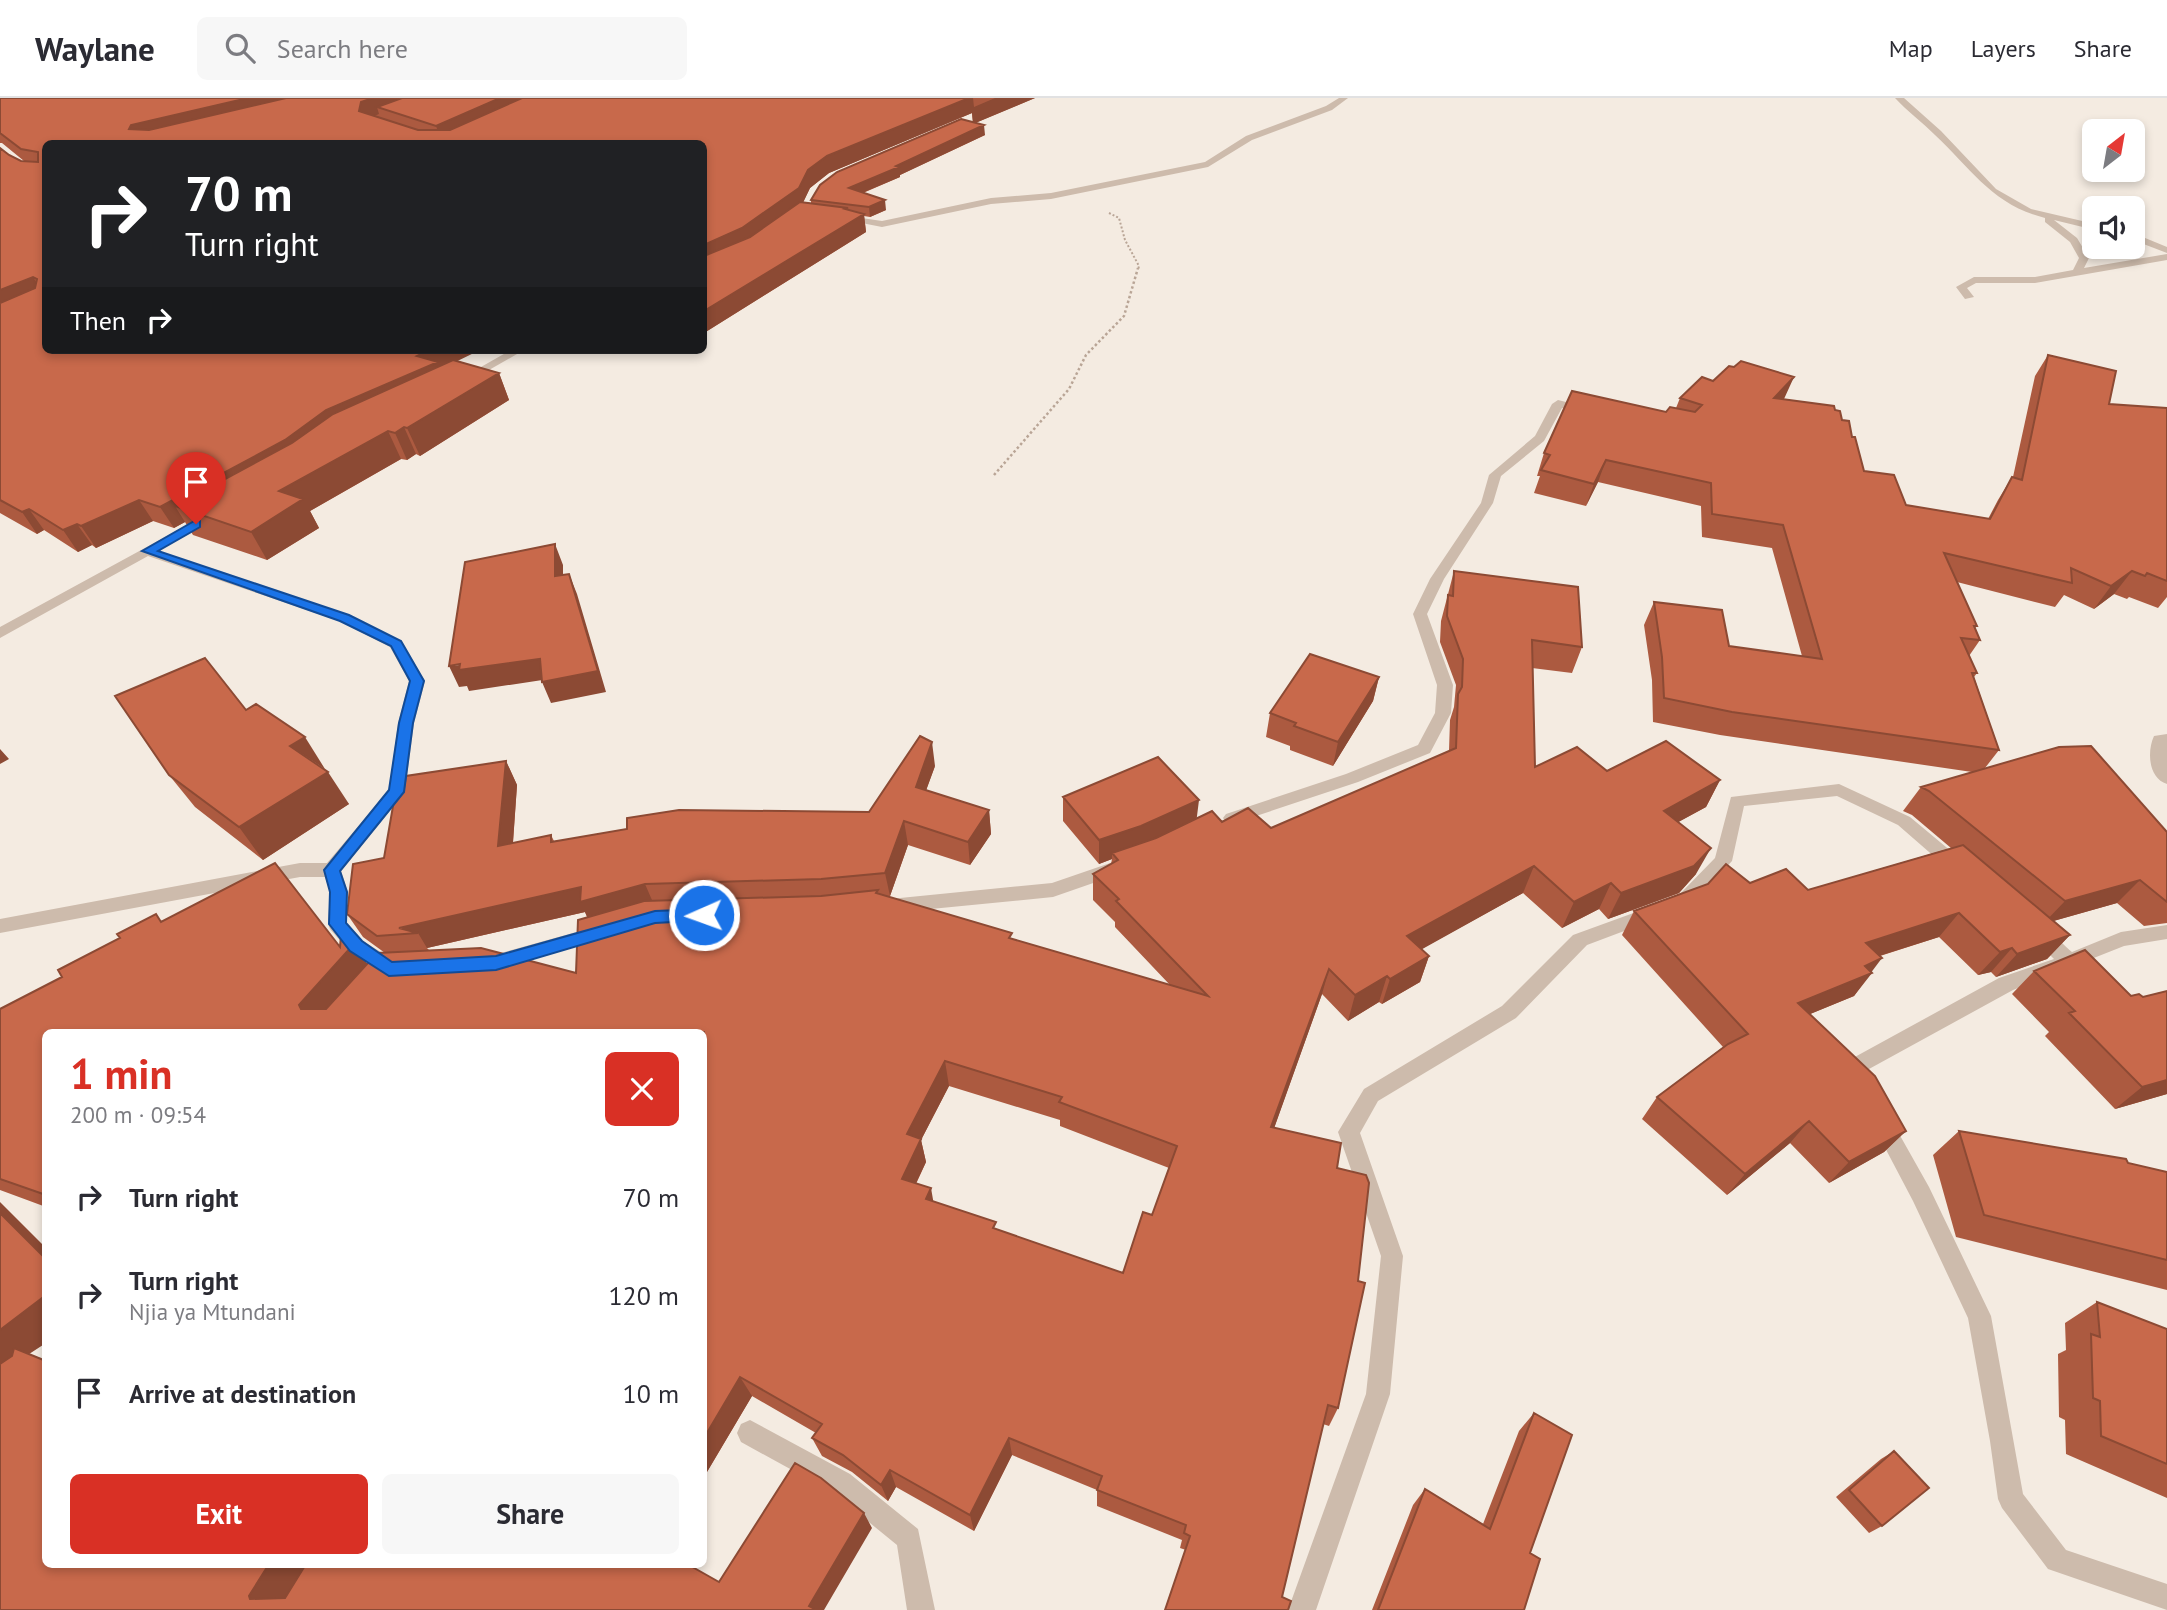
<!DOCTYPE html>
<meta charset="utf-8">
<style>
:root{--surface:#fff;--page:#f7f7f7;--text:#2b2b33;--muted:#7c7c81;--line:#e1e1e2;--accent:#d93025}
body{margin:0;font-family:"PT Sans",sans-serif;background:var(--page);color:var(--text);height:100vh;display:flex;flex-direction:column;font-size:26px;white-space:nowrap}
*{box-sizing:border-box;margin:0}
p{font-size:23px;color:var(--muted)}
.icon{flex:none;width:38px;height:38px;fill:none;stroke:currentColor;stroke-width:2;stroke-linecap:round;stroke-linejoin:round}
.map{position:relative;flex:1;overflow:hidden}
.side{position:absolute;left:42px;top:931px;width:665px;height:539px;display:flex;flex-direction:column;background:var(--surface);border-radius:10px;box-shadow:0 4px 10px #0003}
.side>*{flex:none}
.guide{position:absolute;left:42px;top:42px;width:665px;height:214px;border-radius:10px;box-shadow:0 4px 10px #0003;background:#202124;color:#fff;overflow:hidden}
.needle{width:46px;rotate:31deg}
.controls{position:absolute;left:2082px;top:21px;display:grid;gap:14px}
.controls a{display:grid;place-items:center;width:63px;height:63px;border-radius:10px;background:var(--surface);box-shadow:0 4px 10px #0003;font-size:35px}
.pin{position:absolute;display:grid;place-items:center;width:60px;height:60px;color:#fff;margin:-72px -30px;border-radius:50% 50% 50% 0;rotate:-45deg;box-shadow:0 0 7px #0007}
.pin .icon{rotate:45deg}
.me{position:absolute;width:77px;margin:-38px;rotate:268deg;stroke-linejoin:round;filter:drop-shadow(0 0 5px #0008)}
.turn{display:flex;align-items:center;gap:24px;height:147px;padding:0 28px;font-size:32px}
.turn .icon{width:91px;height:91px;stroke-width:2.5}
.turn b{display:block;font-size:49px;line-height:60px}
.then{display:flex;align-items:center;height:66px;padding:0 28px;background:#0003;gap:14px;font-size:26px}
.round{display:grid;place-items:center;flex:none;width:74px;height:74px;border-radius:10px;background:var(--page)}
.overview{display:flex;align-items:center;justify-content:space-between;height:119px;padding:0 28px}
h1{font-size:42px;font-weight:800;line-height:52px;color:var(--accent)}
.button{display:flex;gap:14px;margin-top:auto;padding:14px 28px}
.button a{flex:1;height:80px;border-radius:10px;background:var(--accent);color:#fff;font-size:28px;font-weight:800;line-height:80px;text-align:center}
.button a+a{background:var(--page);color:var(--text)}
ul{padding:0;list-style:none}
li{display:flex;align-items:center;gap:21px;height:98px;padding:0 28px}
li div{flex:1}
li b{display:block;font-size:26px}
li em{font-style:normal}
header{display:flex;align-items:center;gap:42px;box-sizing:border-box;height:98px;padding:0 35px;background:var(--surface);border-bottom:2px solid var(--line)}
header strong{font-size:33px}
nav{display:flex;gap:38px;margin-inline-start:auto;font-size:24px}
.search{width:490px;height:63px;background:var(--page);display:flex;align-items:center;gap:18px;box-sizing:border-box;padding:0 24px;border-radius:10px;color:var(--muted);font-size:26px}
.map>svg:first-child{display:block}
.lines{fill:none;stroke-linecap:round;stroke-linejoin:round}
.path-far1{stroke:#b9a596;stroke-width:2;stroke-dasharray:2 2;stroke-linecap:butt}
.path{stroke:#b9a596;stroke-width:2.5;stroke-dasharray:2.5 2.5;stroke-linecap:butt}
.minor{fill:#cdbbac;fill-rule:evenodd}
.wall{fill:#ac5a40;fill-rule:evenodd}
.shaded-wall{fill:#8c4a34}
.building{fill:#c8694b;stroke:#8c4a34;stroke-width:2;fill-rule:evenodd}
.route{fill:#1a73e8;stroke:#114b97;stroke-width:2}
</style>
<header>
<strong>Waylane</strong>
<div class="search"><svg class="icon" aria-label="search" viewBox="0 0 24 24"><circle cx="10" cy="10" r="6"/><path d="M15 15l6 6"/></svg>Search here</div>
<nav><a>Map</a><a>Layers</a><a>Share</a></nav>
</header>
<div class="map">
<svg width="2167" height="1512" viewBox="0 0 2167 1512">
<rect width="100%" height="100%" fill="#f4ebe1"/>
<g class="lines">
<!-- path-far1 -->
<path class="path-far1" d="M1109,115L1119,120L1125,142L1139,168L1138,172"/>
<!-- path -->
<path class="path" d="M994,377L1069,291L1086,257L1124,218L1138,170"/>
<!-- minor -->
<path class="minor" d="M1339,0H1348L1332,12L1252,42L1208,69L1051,101L991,106L882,129L836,120L841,117L882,123L991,100L1051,95L1205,64L1246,38L1326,8Z
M1895,0H1904L1941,33L1996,91L2031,111L2095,126V132L2054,122L2077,140L2089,160L2084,170L2167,156V162L2035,185H1976L1967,190L1974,199L1965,201L1956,189L1974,179H2035L2073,172L2079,160L2070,144L2045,124V120C1993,107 1972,72 1935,37C1922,24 1907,13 1895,0Z
M2133,135L2167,149V155L2133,142Z
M511,252H524L468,284L458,282Z
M1558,302L1594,311L1588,315L1562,310L1544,343L1501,378L1493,405L1444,481L1427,516L1453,587L1451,615L1430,655L1358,684L1238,724H1226L1223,720L1226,716L1346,676L1418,647L1435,615L1437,587L1413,516L1430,481L1481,405L1489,377L1535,338L1552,306Z
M209,415L216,419L214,422L158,453L349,517L401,543L425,583L414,625L405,694L341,773L348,794L346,824L363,843L400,866L402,871L400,876L393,879L386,876L349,853L330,831L328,826L330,794L325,779H300L0,835V821L300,765H327L389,692L398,625L409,583L390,549L339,523L148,458L0,540V529Z
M2167,636V686C2148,680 2147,653 2154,638Z
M1839,686L1910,719L1964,764L1967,769L1964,774H1952L1898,727L1837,698L1744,708L1732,763L1689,809H1677L1674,804L1677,799L1715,760L1731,699Z
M1116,763L1122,765L1125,770L1122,775L1053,799L890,815L884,813L881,808L884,803L890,801L1052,785Z
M1650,809L1656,811L1659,816L1656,821L1587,847L1516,920L1378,1003L1360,1035L1403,1158L1390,1296L1316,1512H1288L1366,1296L1381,1158L1338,1034L1364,991L1502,908L1573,837Z
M2167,827V841L2124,848L2013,892L1869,971L1870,985L1867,991L1860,994L1853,991L1848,980L1853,960L1999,880L2054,861L2029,836L2031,831C2047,826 2061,845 2072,854L2121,834Z
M598,828L605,830L607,835L605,840L494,873L487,870L485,865L487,860L494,857Z
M1882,1016L1889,1018L1929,1089L1991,1218L2023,1396L2066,1452L2167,1486V1512L2048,1471L2002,1410L1998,1401L1990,1343L1968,1220L1913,1103L1872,1025L1875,1018Z
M750,1322L850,1376L918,1431L935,1512H907L897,1447L832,1394L741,1344L737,1335L741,1326Z"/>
</g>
<!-- wall -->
<path class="wall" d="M0,0H1035L975,25L985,37L900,77V79L863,95L886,112L870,119L864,118L866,134L704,235V46H46V252L457,263L499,275L509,302L420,358L416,356L407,362L401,361L310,413L319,430L267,462L193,437L185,424L174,430L153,423L96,450L92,447L78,454L44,432L37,436L0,415V50L9,57L21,63H24L2,45H0ZM972,15L973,24L811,102V105L803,104L810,90L829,75Z
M2048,257L2109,306L2167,310V499L2158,510L2129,499L2127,501L2114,496L2094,511L2064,497L2055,509L1957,484L1977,528L1975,530L1980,542L1969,558L1977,575L1974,579L1999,652L1985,670L2167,734V825L2144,828L2117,805L2053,823L2070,837L2047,861L1996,879L1991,874L1978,877L1939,839L1880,858L1871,874L1854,898L1810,916L1906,1033L1884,1054L1829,1085L1790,1045L1727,1097L1642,1021L1657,999L1723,949L1622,837L1634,813L1750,785L1808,792L1951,750L1912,717L1903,713L1921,689L1972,674L1720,637L1653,624L1652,582L1644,527L1654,504L1729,548L1802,558L1772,450L1702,439L1701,408L1598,384L1586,408L1534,395L1540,378H1537L1544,355L1676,310L1680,300L1784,301L1835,312L1852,339L1864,373L1906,407L1988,421L1998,402L2012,379H2013L2035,278Z
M1454,473L1582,549L1572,575L1532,570L1535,669L1607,673L1720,682L1706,709L1678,724L1696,776L1679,795L1608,821L1599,811L1562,830L1523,795L1421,851L1429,858L1420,884L1382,906L1379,904L1348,923L1322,896L1274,1030L1337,1070L1338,1310L1329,1328L1323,1326L1186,1452L1180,1450L1182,1442L1097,1408V1392L1012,1357L974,1433L896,1389L888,1403L852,1374L822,1358L812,1340L816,1335L752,1298L704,1379V934H46V1109L0,1092V911L62,879L162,823L340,849L353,847L367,866L385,855L363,839L347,816L384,760L404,690L506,663L517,687L513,745L551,737L554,743L869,714L935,668L926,692L989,712L991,736L970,767L908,747L890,798L887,799L1012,841L1170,887L1115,829V824L1093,802V776L1111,766L1112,761L1099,766L1063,723V699L1197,721L1271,730L1449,653L1450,622L1454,609L1456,587L1440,544L1441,523ZM585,814L587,819L576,875L429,852L427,850ZM949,988L1060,1022V1028L1169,1070L1152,1117L1123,1175L996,1131L933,1104L916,1086L926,1064L921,1042Z
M1379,579L1373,603L1333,668L1290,652V648L1266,639L1270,615Z
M246,612L349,706L263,762L195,709L169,677Z
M2034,873L2131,898L2143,899L2167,996L2115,1011L2045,938L2049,934L2012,896Z
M1959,1033L2128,1065L2167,1074V1192L1956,1139L1933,1057Z
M2097,1204L2167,1231V1400L2066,1356L2065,1322L2059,1319L2058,1256L2066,1252L2065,1225Z
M1534,1315L1530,1455L1524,1512H1372L1413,1407L1425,1391L1483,1426L1519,1333Z
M1894,1353L1882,1428L1869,1435L1836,1399L1881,1361Z"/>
<!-- shaded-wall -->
<path class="shaded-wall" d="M248,0H325L139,43L129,31L131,27Z
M373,0H426L377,9L379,16L367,21L359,13L361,4Z
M500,0H541L442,45L436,28Z
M969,0H973L974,9L995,0H1035L973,26L972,15L829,75L810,90L802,107L704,167V147L827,58Z
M984,27L985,37L900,77V79L850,100L849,90Z
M885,102L886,112L870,119L869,109Z
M848,110L850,125L864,116L866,134L704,235V213Z
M33,179L45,198L0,217V192Z
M430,252H480L441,271L175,408L185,424L174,430L160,409L417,258Z
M499,275L509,302L420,358L407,330Z
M1794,279L1784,301L1774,300Z
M404,329L416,356L407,362L395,335Z
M388,333L401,361L310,413L319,430L267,462L251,434L279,393Z
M1606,362L1598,384L1586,408L1594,386Z
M139,402L153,423L96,450L81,428Z
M29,411L44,432L37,436L22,414Z
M77,426L92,447L78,454L63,432Z
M555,446L563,467V499L555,478Z
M2132,473L2114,496L2094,511L2111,488Z
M569,476L577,496L606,594L551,605L542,584Z
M540,561L549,581L469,593L467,588L459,589L449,568Z
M1379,579L1373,603L1333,668L1338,644Z
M305,639L325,671L290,648Z
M932,644L935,668L919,712L916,689Z
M0,651L9,661L0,666Z
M506,663L517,687L511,771L498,748Z
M328,674L349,706L263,762L239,729Z
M1720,682L1706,709L1651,739L1664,713Z
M1199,702L1196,726L1112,755V761L1099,766V742Z
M989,712L991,736L970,767L968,744Z
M904,723L908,747L890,798L885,775Z
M1711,750L1696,776L1679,795L1608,821L1621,795Z
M1534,768L1523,795L1399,864L1407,838Z
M2140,782L2117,805L2043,826L2065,803Z
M1611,785L1599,811L1562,830L1574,804Z
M645,786L655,809L591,827L585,814L427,850L418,835L399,830L581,789Z
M1959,815L1939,839L1847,868L1866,845Z
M2070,837L2047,861L1996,879L2017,856Z
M353,847L372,872L320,932L301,911L299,907Z
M2012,850L1991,874L1978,877L2000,854Z
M1429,858L1420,884L1382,906L1390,881Z
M1882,860L1870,876L1872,875L1854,898L1781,928L1798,905L1865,868Z
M1329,871L1322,896L1266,1053L1271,1029Z
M1387,878L1379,904L1348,923L1355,897Z
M945,963L949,988L921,1042L926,1064L907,1104L902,1081L907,1036Z
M2167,982V996L2115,1011L2142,989Z
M1809,1023L1790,1045L1727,1097L1745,1076Z
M1906,1033L1884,1054L1829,1085L1849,1064Z
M931,1090L935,1113L926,1101Z
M0,1104L46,1150V1161L0,1115Z
M46,1197V1245L0,1275V1232Z
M740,1279L752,1298L704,1379V1340Z
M1009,1340L1012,1357L974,1433L970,1417Z
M890,1372L896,1389L888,1403L881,1387Z
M864,1415L872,1430L824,1512H812L809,1508Z
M269,1466H308L280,1511L250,1501L249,1498Z"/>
<!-- building -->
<path class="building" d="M0,0H248L131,27L129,31L149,32L286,0H373L361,4L359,13L418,32H450L522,0H969L827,58L808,72L799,90L742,130L704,147V46H46V252H430L417,258L438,264L326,312L285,342L160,409L139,402L81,428L77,426L63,432L29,411L22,414L0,402V205L35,190L37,181L33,179L0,192V50L9,57L21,63L38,64V54L21,51L0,35Z
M402,0H500L436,28L377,9Z
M961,21L984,27L896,68L899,69L849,90L885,102L869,109L811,102L820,87L837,74Z
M800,104L848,110L845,111L864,116L704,213V158L750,139Z
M2048,257L2116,273L2109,306L2167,310V483L2147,475L2145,478L2132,473L2111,488L2071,470L2072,485L1944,455L1977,528H1974L1980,542L1961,540L1977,575H1972L1999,652L1732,614L1664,600L1662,559L1654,504L1722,512L1729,548L1822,561L1783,427L1712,416L1711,385L1606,362L1594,386L1541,372L1550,357L1544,355L1572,293L1666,314L1670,309L1695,314L1702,307L1680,300L1702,279L1713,283L1729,268L1734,269L1741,263L1794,279L1774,300L1834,308L1835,312L1840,313L1842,322L1849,323L1852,339H1855L1864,373L1894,377L1906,407L1990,421L2012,379L2022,382Z
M453,262L499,275L407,330L404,329L395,335L388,333L279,393L303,401L251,434L175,408L292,345L333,316Z
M555,446V478L569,476L598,573L542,584L540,561L459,572L460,566L449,568L465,464Z
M1454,473L1578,489L1582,549L1532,542L1535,669L1577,649L1607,673L1666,643L1720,682L1664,713L1711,750L1694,768L1621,795L1611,785L1574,804L1534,768L1407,838L1429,858L1390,881L1387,878L1355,897L1329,871L1271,1029L1341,1045L1337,1070L1366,1077L1369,1085L1358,1183L1365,1185L1338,1310L1328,1307L1282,1499L1291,1503L1288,1512H1165L1190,1438L1184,1435L1186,1427L1097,1392L1102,1378L1009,1340L970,1417L890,1372L881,1387L843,1357L812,1340L822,1326L740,1279L704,1340V934H46V1097L0,1081V911L62,879L58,872L120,840L117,836L156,816L161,824L275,765L340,849L341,838L353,847L299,907L301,911H326L377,855L481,850L576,875L578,822L644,803L821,798L878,792L876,795L1012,835L1009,840L1208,898L1116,803L1119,801L1093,776L1118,762L1112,755L1156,740L1212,713L1222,724L1248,710L1271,730L1456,650L1458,596L1462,589L1463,561L1447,518L1448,497L1453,498ZM945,963L1062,999L1059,1004L1177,1048L1152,1117L1143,1114L1123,1175L993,1130L996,1124L926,1101L931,1090L902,1081L921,1041L907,1036Z
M1310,556L1379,579L1338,644L1294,628L1296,625L1270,615Z
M205,560L246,612L256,606L305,639L290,648L328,674L239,729L169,677L115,598Z
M920,638L932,644L916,689L989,712L968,744L904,723L885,775L821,781L645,786L580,804L581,789L399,830L418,835L377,838L347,816L353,766L384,760L396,691L404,690L406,678L506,663L498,748L551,737V744L627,731V720L679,712L869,714Z
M2091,648L2167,734V804L2140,782L2065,803L1929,693L1921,689L2059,649Z
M1158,659L1199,702L1141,728L1099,742L1063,699Z
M1963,747L2070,837L2017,856L2012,850L2000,854L1959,815L1866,845L1882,860L1865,868L1872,875L1798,905L1875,978L1906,1033L1849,1064L1809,1023L1745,1076L1657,999L1728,946L1748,936L1634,813L1708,786L1726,766L1750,785L1786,771L1808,792Z
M2085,852L2131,898L2139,896L2143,899L2167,893V982L2142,989L2069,915L2075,913L2034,873Z
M1959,1033L2126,1061L2128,1065L2167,1074V1162L1984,1117Z
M0,1115L46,1161V1197L0,1232Z
M2097,1204L2167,1231V1366L2101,1338L2100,1303L2093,1300L2091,1236L2100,1239Z
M14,1250L46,1263V1466H269L249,1498L250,1501L285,1500L306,1466H687L719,1484L795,1365L821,1380L864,1415L809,1508L813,1510L812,1512H0V1266L12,1258Z
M1534,1315L1572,1337L1530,1455L1540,1461L1524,1512H1378L1425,1391L1490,1431Z
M1894,1353L1929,1390L1882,1428L1849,1392Z"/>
<!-- route -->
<path class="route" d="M196,422L200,423V429L158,453L349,517L401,543L424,583L413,625L404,694L340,773L347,794L346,825L362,843L392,864L496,858L655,813L704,811L710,813L712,817L710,822L655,825L496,872L389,878L350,853L329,826L330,794L324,772L389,692L399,625L410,583L391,548L340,523L142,453Z"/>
</svg>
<div class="controls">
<a><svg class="needle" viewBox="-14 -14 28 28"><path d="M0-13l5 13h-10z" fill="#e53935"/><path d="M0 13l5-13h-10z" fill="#7c7c81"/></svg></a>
<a><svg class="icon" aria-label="sound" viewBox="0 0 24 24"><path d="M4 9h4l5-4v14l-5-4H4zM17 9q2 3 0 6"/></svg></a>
</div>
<div class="pin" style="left:196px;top:426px;background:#d93025"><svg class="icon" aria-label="arrive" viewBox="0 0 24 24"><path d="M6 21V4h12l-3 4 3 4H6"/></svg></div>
<svg class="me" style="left:704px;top:817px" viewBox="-20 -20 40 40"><circle r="17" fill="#1a73e8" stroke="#fff" stroke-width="3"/><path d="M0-11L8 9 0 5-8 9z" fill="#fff"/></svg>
<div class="guide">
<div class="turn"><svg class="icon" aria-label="right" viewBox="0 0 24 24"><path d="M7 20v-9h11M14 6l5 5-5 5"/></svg><div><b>70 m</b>Turn right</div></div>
<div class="then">Then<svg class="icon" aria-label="right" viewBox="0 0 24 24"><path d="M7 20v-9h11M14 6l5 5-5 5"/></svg></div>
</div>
<section class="side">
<div class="overview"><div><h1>1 min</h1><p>200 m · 09:54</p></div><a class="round" style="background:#d93025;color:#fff"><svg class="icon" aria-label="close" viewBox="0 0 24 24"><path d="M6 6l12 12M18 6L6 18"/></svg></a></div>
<ul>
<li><svg class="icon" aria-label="right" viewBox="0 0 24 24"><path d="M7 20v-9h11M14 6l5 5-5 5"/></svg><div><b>Turn right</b></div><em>70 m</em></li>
<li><svg class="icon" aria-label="right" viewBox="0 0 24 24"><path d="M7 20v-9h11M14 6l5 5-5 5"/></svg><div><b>Turn right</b><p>Njia ya Mtundani</p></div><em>120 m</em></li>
<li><svg class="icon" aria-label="arrive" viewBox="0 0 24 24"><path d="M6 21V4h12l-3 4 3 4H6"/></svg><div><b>Arrive at destination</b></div><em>10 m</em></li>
</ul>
<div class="button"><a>Exit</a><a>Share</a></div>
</section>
</div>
